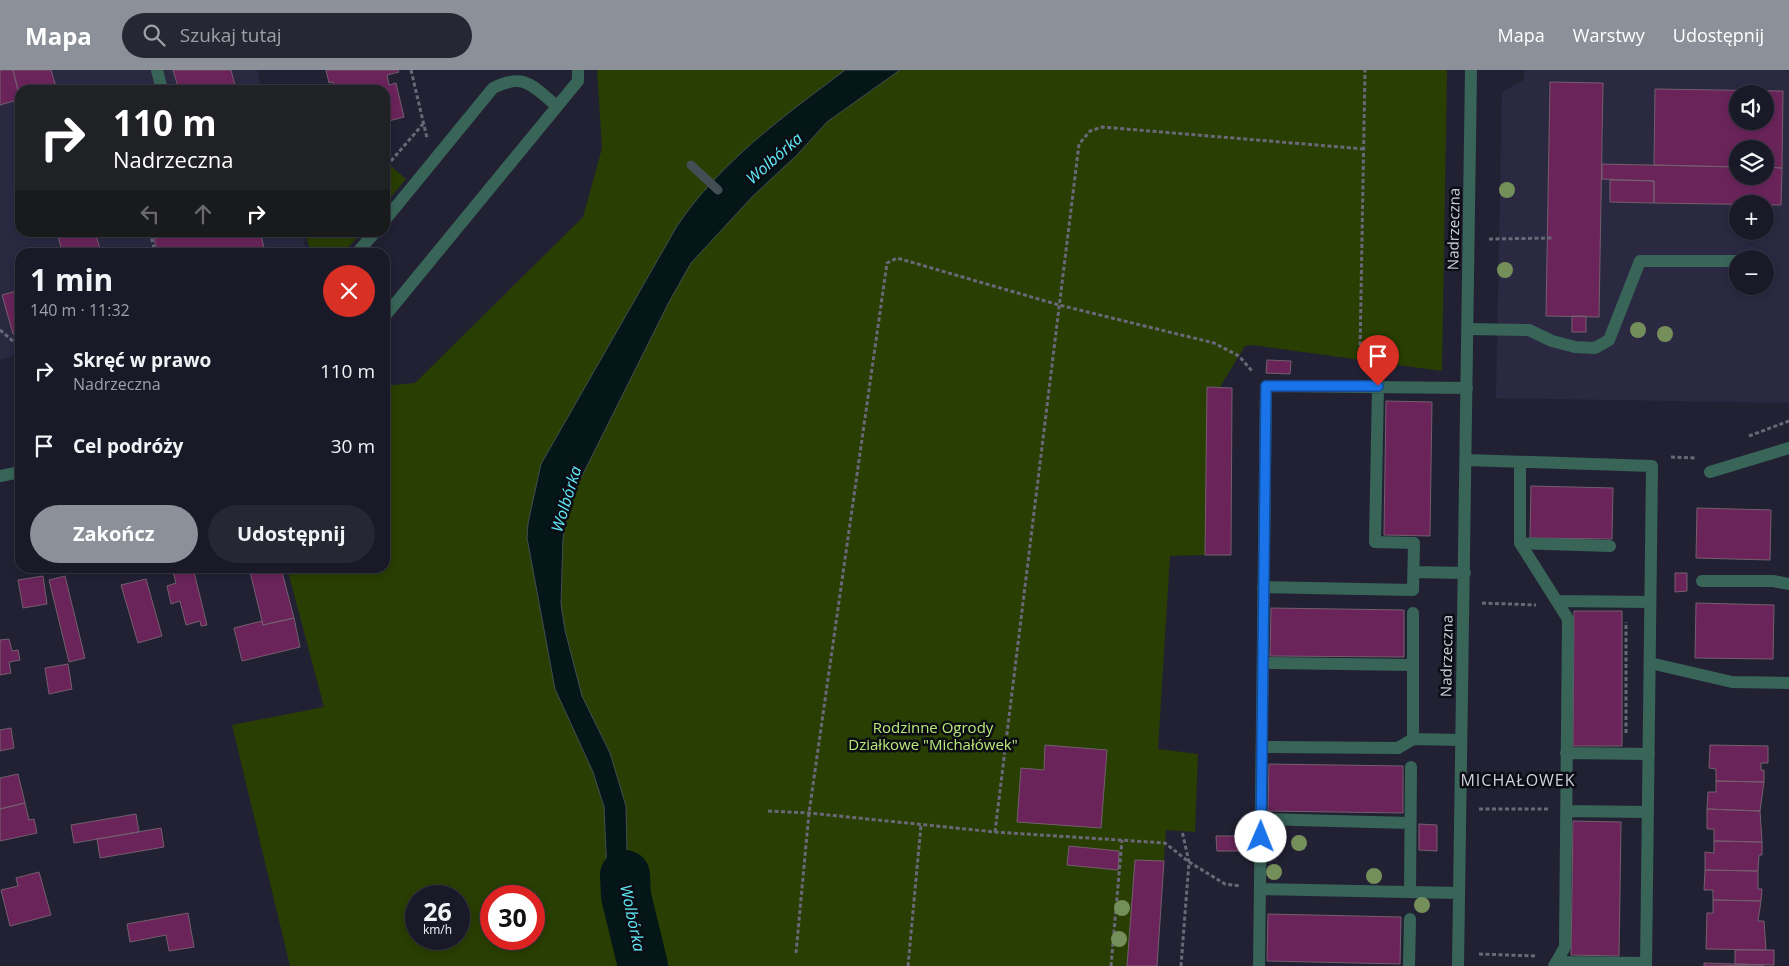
<!DOCTYPE html>
<html lang="pl">
<meta charset="utf-8">
<style>
:root{--surface:#1a1927;--page:#272633;--text:#f1f3f6;--muted:#9fa0a7;--line:#383844;--accent:#8c9099}
body{margin:0;font-family:"Open Sans",sans-serif;background:var(--page);color:var(--text);height:100vh;display:flex;flex-direction:column;font-size:19px;white-space:nowrap}
*{box-sizing:border-box;margin:0}
p{font-size:16px;color:var(--muted)}
.icon{flex:none;width:28px;height:28px;fill:none;stroke:currentColor;stroke-width:2;stroke-linecap:round;stroke-linejoin:round}
.map{position:relative;flex:1;overflow:hidden}
.details{position:absolute;left:15px;top:178px;width:375px;height:325px;display:flex;flex-direction:column;background:var(--surface);border-radius:15px;box-shadow:0 2px 8px #0003,0 0 0 1px var(--line)}
.details>*{flex:none}
.hud{position:absolute;left:15px;top:15px;width:375px;height:152px;border-radius:15px;box-shadow:0 2px 8px #0003,0 0 0 1px var(--line);background:#202124;color:#fff;overflow:hidden}
.fabs{position:absolute;left:1729px;top:15px;display:grid;gap:10px}
.fabs a{display:grid;place-items:center;width:45px;height:45px;border-radius:50%;background:var(--surface);box-shadow:0 2px 8px #0003,0 0 0 1px var(--line);font-size:25px}
.speed{position:absolute;left:405px;top:815px;display:flex;gap:10px;font-size:25px;font-weight:700;text-align:center}
.speed>*{display:grid;place-content:center;width:65px;height:65px;border-radius:50%;background:var(--surface);box-shadow:0 2px 8px #0003,0 0 0 1px var(--line);line-height:1}
.speed small{font-size:12px;font-weight:400}
.speed .limit{border:8px solid #d22;background:#fff;color:#111}
.pin{position:absolute;display:grid;place-items:center;width:42px;height:42px;color:#fff;margin:-51px -21px;border-radius:50% 50% 50% 0;rotate:-45deg;box-shadow:0 0 5px #0007}
.pin .icon{rotate:45deg}
.me{position:absolute;width:55px;margin:-28px;rotate:1deg;stroke-linejoin:round;filter:drop-shadow(0 0 4px #0008)}
.turn{display:flex;align-items:center;gap:18px;height:105px;padding:0 15px;font-size:22px}
.turn .icon{width:65px;height:65px;stroke-width:2.5}
.turn b{display:block;font-size:35px;line-height:42px}
.lanes{display:flex;align-items:center;height:48px;padding:0 15px;background:#0003;justify-content:center;gap:25px;direction:ltr}
.lanes .off{opacity:.35}
.round{display:grid;place-items:center;flex:none;width:52px;height:52px;border-radius:26px;background:var(--page)}
.summary{display:flex;align-items:center;justify-content:space-between;height:85px;padding:0 15px}
h1{font-size:30px;font-weight:700;line-height:38px}
.cta{display:flex;gap:10px;margin-top:auto;padding:10px 15px}
.cta a{flex:1;height:58px;border-radius:30px;background:var(--accent);color:#fff;font-size:20px;font-weight:700;line-height:58px;text-align:center}
.cta a+a{background:var(--page);color:var(--text)}
ul{padding:0;list-style:none}
li{display:flex;align-items:center;gap:15px;height:75px;padding:0 15px}
li div{flex:1}
li b{display:block;font-size:19px}
li em{font-style:normal}
header{display:flex;align-items:center;gap:30px;box-sizing:border-box;height:70px;padding:0 25px;background:var(--accent);color:#fff}
header strong{font-size:24px}
nav{display:flex;gap:28px;margin-inline-start:auto;font-size:18px}
.search{width:350px;height:45px;background:var(--page);display:flex;align-items:center;gap:12px;box-sizing:border-box;padding:0 18px;border-radius:28px;color:var(--muted);font-size:19px}
.map>svg:first-child{display:block}
.built{fill:#2b2942;fill-rule:evenodd}
.green{fill:#293e02;fill-rule:evenodd}
.water{fill:#051618;stroke:#424e53}
.lines{fill:none;stroke-linecap:round;stroke-linejoin:round}
.stream{stroke:#424e53;stroke-width:9}
.river{stroke:#051618;stroke-width:50}
.building{fill:#6a245a;stroke:#745e6d;fill-rule:evenodd}
.path{stroke:#696879;stroke-width:3;stroke-dasharray:4 2.5;stroke-linecap:butt}
.service{stroke:#386558;stroke-width:12}
.minor{stroke:#386558;stroke-width:12}
.tree{fill:#758f5a}
.route-casing{stroke:#114b97;stroke-width:12}
.route{stroke:#1a73e8;stroke-width:9}
.labels{text-anchor:middle;stroke-width:5;stroke-linejoin:round;paint-order:stroke}
.street-label{font-size:15px;fill:#d1d1de;stroke:#0c0c14}
.park-label{font-size:15px;fill:#b9e979;stroke:#0c0c14}
.water-label{font-size:16px;font-style:italic;fill:#60ebf8;stroke:#0c0c14}
.neighbourhood-label{font-size:16px;letter-spacing:1px;fill:#d1d1de;stroke:#0c0c14}
</style>
<header>
<strong>Mapa</strong>
<div class="search"><svg class="icon" aria-label="search" viewBox="0 0 24 24"><circle cx="10" cy="10" r="6"/><path d="M15 15l6 6"/></svg>Szukaj tutaj</div>
<nav><a>Mapa</a><a>Warstwy</a><a>Udostępnij</a></nav>
</header>
<div class="map">
<svg width="1789" height="896" viewBox="0 0 1789 896">
<rect width="100%" height="100%" fill="#222134"/>
<!-- built -->
<path class="built" d="M0,0H257L262,20H20V162L301,163L307,182H20V284L0,290Z
M1524,0H1789V333L1496,328L1502,22L1524,10ZM1738,24H1765V51H1738ZM1738,79H1765V106H1738ZM1738,134H1765V161H1738ZM1738,189H1765V216H1738Z"/>
<!-- green -->
<path class="green" d="M597,0H1447L1442,301L1252,275L1245,276L1220,317H1207L1205,485L1170,486L1158,679L1198,684L1195,762L1166,760L1164,791L1135,790L1127,896H290L232,655L324,637L287,498H385V316L415,313L583,147L602,78ZM416,826H459V869H416ZM491,826H534V869H491Z
M385,91L406,109L385,134Z
M305,163V162L361,163L344,182H311Z"/>
<!-- water -->
<path class="water" d="M845,0H900L827,52L797,85L753,126L691,193L669,232L570,430L563,468L561,534L565,560L582,626L610,683L626,736L628,825L642,896H623L608,828L604,737L593,702L555,619L527,468L528,453L541,394L677,156C721,91 783,47 845,0Z"/>
<g class="lines">
<!-- stream -->
<path class="stream" d="M691,95L718,120"/>
<!-- river -->
<path class="river" d="M625,805L626,826L643,896"/>
</g>
<!-- building -->
<path class="building" d="M0,0H13L20,29L0,35Z
M13,0H51L57,20H20V26Z
M173,0H231L236,20H179Z
M326,0H398L399,2L387,5L389,15L396,13L404,47L385,52V20H335L333,12L329,13Z
M1550,12L1603,13L1599,247L1546,246Z
M1655,19L1783,21L1782,98L1765,97V79H1738V97L1654,95ZM1738,24H1765V51H1738Z
M1602,94L1738,97V106H1765V97L1782,98L1781,135L1654,133V111L1602,109Z
M1610,110L1654,111V133L1610,132Z
M57,162H95L101,182H62Z
M176,162H260L265,182H158L154,169Z
M20,220V262L13,264L2,225Z
M1572,246H1586V262H1572Z
M1267,290L1291,291L1290,304L1266,303Z
M1207,317L1232,318L1231,485H1205Z
M1386,331L1432,332L1430,466L1384,465Z
M1531,416L1613,418L1612,469L1530,468Z
M1697,438L1771,440L1770,490L1696,488Z
M172,498H193L207,555L201,556L200,551L186,555L180,531L171,534L167,516L176,513Z
M249,498H281L294,548L263,555Z
M1675,503H1687V521L1675,522Z
M43,506L47,534L23,538L18,510Z
M65,506L85,588L69,592L49,510Z
M146,509L162,566L138,573L121,515Z
M1696,533L1774,535L1773,589L1695,588Z
M1271,538L1404,540V587L1270,586Z
M1574,541H1622V676H1573Z
M294,548L300,577L242,591L234,558L262,551L263,555Z
M9,569L12,581L18,580L20,590L9,592L11,603L0,605V570Z
M68,594L72,619L49,624L45,598Z
M11,658L14,678L0,681V660Z
M1045,675L1107,680L1101,758L1017,752L1021,698L1044,700Z
M1710,675L1768,676V693H1761V700H1764V712L1716,711V699L1709,698Z
M1269,694L1403,696V743L1268,741Z
M18,704L25,733L0,739V708Z
M1716,711L1764,712L1760,741L1707,739L1708,722H1716Z
M25,733L29,750L34,749L37,763L0,771V739Z
M1707,739L1760,741L1762,772L1714,771V759H1707Z
M136,744L139,762L74,773L71,755Z
M1573,751L1621,752L1619,886L1571,885Z
M1419,754L1437,755V781L1419,780Z
M161,758L164,777L100,788L97,769Z
M1216,766H1243V781H1217Z
M1714,771L1762,772V785H1759L1758,801L1705,800V782L1714,783Z
M1069,776L1119,781L1118,800L1067,795Z
M1135,790L1164,791L1157,896H1127Z
M1705,800L1758,801V819H1762L1761,831L1713,830V820H1704Z
M39,802L51,845L10,856L1,820L18,816L16,808Z
M1713,830L1761,831L1758,851H1764L1766,880L1706,879L1707,843H1713Z
M188,843L194,877L169,881L166,865L130,872L127,854Z
M1268,844L1401,847L1400,894L1267,891Z
M1735,880H1774V895L1735,894Z
M1704,893L1735,894L1764,895L1704,896Z"/>
<g class="lines">
<!-- path -->
<path class="path" d="M411,0L427,68
M391,91L423,54
M150,162L155,182
M1489,169L1553,168
M0,260L14,272L20,271
M1360,282L1365,0
M1749,366L1789,351
M1671,387L1695,388
M1482,533L1536,535
M1626,663V552
M1479,739H1548
M768,741L809,743L995,762L1165,773L1189,792L1225,814L1240,816
M995,762L1079,74L1090,61L1102,57L1364,79
M796,883L809,743L887,193L897,188L1059,235L1214,273L1239,286L1252,301
M1479,884L1535,886
M908,896L921,755
M1111,896L1122,770
M1181,896L1189,792L1182,761"/>
<!-- service -->
<path class="service" d="M157,0L162,20
M385,150L493,18C525,2 532,16 557,36
M358,182L375,162
M385,246L578,11V0
M1468,259L1529,260L1552,271L1575,277L1595,278L1609,270L1640,191H1738
M1710,402L1789,378
M1702,511H1773L1789,514
M1650,593L1732,612L1789,613"/>
<!-- minor -->
<path class="minor" d="M1466,390L1652,396L1646,896
M1520,393V473L1568,549L1565,877L1554,896
M0,406L20,402
M1520,473L1610,476
M1414,502L1465,503
M1263,517L1413,520L1414,473L1375,472L1378,316
M1558,531L1650,532
M1263,593L1413,595
M1413,669V543
M1262,677L1398,678L1413,669L1461,670
M1566,683L1649,684
M1566,741L1648,742
M1262,749L1410,753
M1260,819L1459,823
M1410,822L1411,697
M1557,892L1646,893
M1259,896L1266,316L1467,318
M1409,896L1410,849
M1458,896L1471,0"/>
</g>
<!-- trees -->
<g class="tree">
<circle cx="1507" cy="120" r="8"/>
<circle cx="1505" cy="200" r="8"/>
<circle cx="1638" cy="260" r="8"/>
<circle cx="1665" cy="264" r="8"/>
<circle cx="1299" cy="773" r="8"/>
<circle cx="1274" cy="802" r="8"/>
<circle cx="1374" cy="806" r="8"/>
<circle cx="1422" cy="835" r="8"/>
<circle cx="1122" cy="838" r="8"/>
<circle cx="1119" cy="869" r="8"/>
</g>
<g class="lines">
<defs>
<path id="route" d="M1261,767L1266,316H1378"/>
</defs>
<!-- route casing -->
<use href="#route" class="route-casing"/>
<!-- route -->
<use href="#route" class="route"/>
</g>
<g class="labels">
<!-- street labels -->
<g class="street-label">
<text transform="translate(1454 159) rotate(-89)" y="5">Nadrzeczna</text>
<text transform="translate(1447 586) rotate(-89)" y="5">Nadrzeczna</text>
</g>
<!-- park labels -->
<g class="park-label">
<text x="933" y="663">Rodzinne Ogrody<tspan x="933" dy="17">Działkowe "Michałówek"</tspan></text>
</g>
<!-- water labels -->
<g class="water-label">
<text transform="translate(774 88) rotate(-41)" y="6">Wolbórka</text>
<text transform="translate(566 429) rotate(-73)" y="6">Wolbórka</text>
<text transform="translate(633 848) rotate(78)" y="6">Wolbórka</text>
</g>
<!-- neighbourhood labels -->
<g class="neighbourhood-label">
<text x="1518" y="716">MICHAŁOWEK</text>
</g>
</g>
</svg>
<div class="fabs">
<a><svg class="icon" aria-label="sound" viewBox="0 0 24 24"><path d="M4 9h4l5-4v14l-5-4H4zM17 9q2 3 0 6"/></svg></a>
<a><svg class="icon" aria-label="layers" viewBox="0 0 24 24"><path d="M12 4l9 5-9 5-9-5zM3 14l9 5 9-5"/></svg></a>
<a>+</a>
<a>−</a>
</div>
<div class="speed"><div>26<small>km/h</small></div><div class="limit">30</div></div>
<div class="pin" style="left:1378px;top:316px;background:#d93025"><svg class="icon" aria-label="arrive" viewBox="0 0 24 24"><path d="M6 21V4h12l-3 4 3 4H6"/></svg></div>
<svg class="me" style="left:1261px;top:767px" viewBox="-20 -20 40 40"><circle r="19" fill="#fff"/><path d="M0-13L10 11 0 6-10 11z" fill="#1a73e8"/></svg>
<div class="hud">
<div class="turn"><svg class="icon" aria-label="right" viewBox="0 0 24 24"><path d="M7 20v-9h11M14 6l5 5-5 5"/></svg><div><b>110 m</b>Nadrzeczna</div></div>
<div class="lanes"><svg class="icon off" aria-label="left" viewBox="0 0 24 24"><path d="M17 20v-9H6M10 6l-5 5 5 5"/></svg><svg class="icon off" aria-label="ahead" viewBox="0 0 24 24"><path d="M12 20V5M6 11l6-6 6 6"/></svg><svg class="icon" aria-label="right" viewBox="0 0 24 24"><path d="M7 20v-9h11M14 6l5 5-5 5"/></svg></div>
</div>
<section class="details">
<div class="summary"><div><h1>1 min</h1><p>140 m · 11:32</p></div><a class="round" style="background:#d93025;color:#fff"><svg class="icon" aria-label="close" viewBox="0 0 24 24"><path d="M6 6l12 12M18 6L6 18"/></svg></a></div>
<ul>
<li><svg class="icon" aria-label="right" viewBox="0 0 24 24"><path d="M7 20v-9h11M14 6l5 5-5 5"/></svg><div><b>Skręć w prawo</b><p>Nadrzeczna</p></div><em>110 m</em></li>
<li><svg class="icon" aria-label="arrive" viewBox="0 0 24 24"><path d="M6 21V4h12l-3 4 3 4H6"/></svg><div><b>Cel podróży</b></div><em>30 m</em></li>
</ul>
<div class="cta"><a>Zakończ</a><a>Udostępnij</a></div>
</section>
</div>
